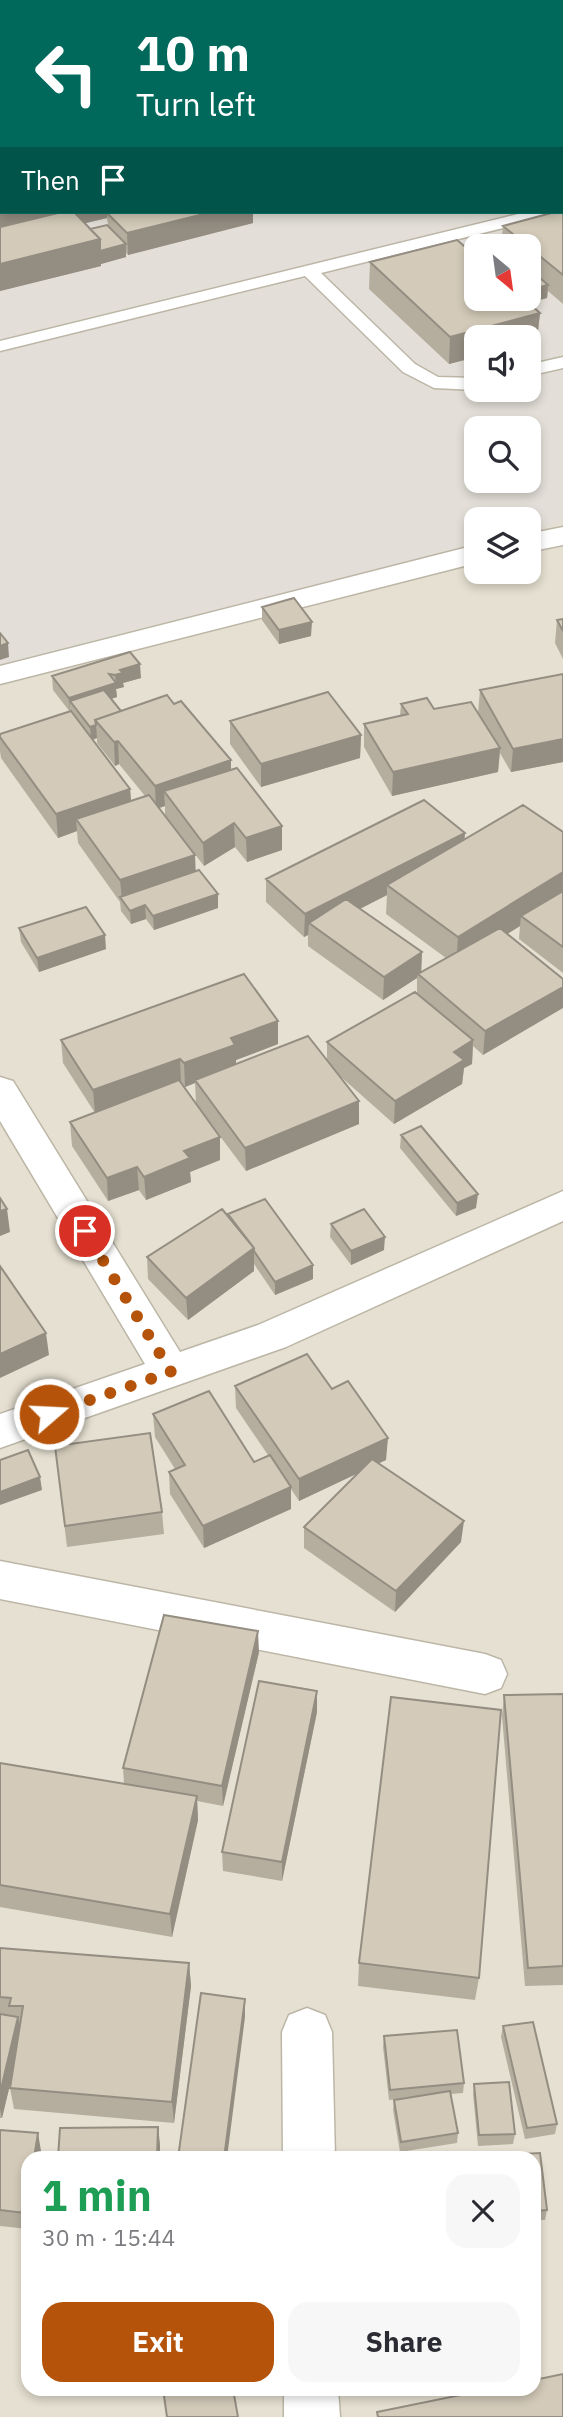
<!DOCTYPE html>
<meta charset="utf-8">
<style>
:root{--surface:#fff;--page:#f7f7f7;--text:#2b2b33;--muted:#7c7c81;--accent:#b45309}
body{margin:0;font-family:"IBM Plex Sans",sans-serif;background:var(--page);color:var(--text);height:100vh;display:flex;flex-direction:column;font-size:26px;white-space:nowrap}
*{box-sizing:border-box;margin:0}
p{font-size:23px;color:var(--muted)}
.icon{flex:none;width:38px;height:38px;fill:none;stroke:currentColor;stroke-width:2;stroke-linecap:round;stroke-linejoin:round}
.map{position:relative;flex:1;overflow:hidden}
.panel{position:absolute;left:21px;top:2151px;width:520px;height:245px;display:flex;flex-direction:column;background:var(--surface);border-radius:21px;box-shadow:0 4px 10px #0003}
.panel>*{flex:none}
.banner{position:absolute;left:0px;top:0px;width:564px;height:214px;box-shadow:0 4px 10px #0003;background:#00695c;color:#fff;overflow:hidden}
.needle{width:46px;rotate:151deg}
.fabs{position:absolute;left:464px;top:234px;display:grid;gap:14px}
.fabs a{display:grid;place-items:center;width:77px;height:77px;border-radius:14px;background:var(--surface);box-shadow:0 4px 10px #0003;font-size:35px}
.pin{position:absolute;display:grid;place-items:center;width:60px;height:60px;color:#fff;margin:-30px;border:4px solid #fff;border-radius:50%;box-shadow:0 2px 7px #0007}
.me{position:absolute;width:77px;margin:-38px;rotate:71deg;stroke-linejoin:round;filter:drop-shadow(0 0 5px #0008)}
.turn{display:flex;align-items:center;gap:24px;height:147px;padding:0 21px;font-size:32px}
.turn .icon{width:91px;height:91px;stroke-width:2.5}
.turn b{display:block;font-size:49px;line-height:60px}
.then{display:flex;align-items:center;height:66px;padding:0 21px;background:#0003;gap:14px;font-size:26px}
.round{display:grid;place-items:center;flex:none;width:74px;height:74px;border-radius:21px;background:var(--page)}
.headline{display:flex;align-items:center;justify-content:space-between;height:119px;padding:0 21px}
h1{font-size:42px;font-weight:700;line-height:52px;color:#1e9e55}
.primary-button{display:flex;gap:14px;margin-top:auto;padding:14px 21px}
.primary-button a{flex:1;height:80px;border-radius:21px;background:var(--accent);color:#fff;font-size:28px;font-weight:700;line-height:80px;text-align:center}
.primary-button a+a{background:var(--page);color:var(--text)}
.map>svg:first-child{display:block}
.residential{fill:#e5e0d1;fill-rule:evenodd}
.industrial{fill:#e3dfd8;fill-rule:evenodd}
.lines{fill:none;stroke-linecap:round;stroke-linejoin:round}
.lane-casing{stroke:#bcb6a6;stroke-width:3}
.street-casing{stroke:#bcb6a6;stroke-width:3}
.lane{fill:#fff;fill-rule:evenodd}
.street{fill:#fff;fill-rule:evenodd}
.wall{fill:#b5ae9f;fill-rule:evenodd}
.shaded-wall{fill:#948d82}
.building{fill:#d3cab9;stroke:#948d82;stroke-width:2}
.route{stroke:#b45309;stroke-width:12;stroke-dasharray:0 21.6}
</style>
<div class="map">
<svg width="563" height="2417" viewBox="0 0 563 2417">
<rect width="100%" height="100%" fill="#f1eee3"/>
<!-- residential -->
<path class="residential" d="M0,0H563V2417H0ZM2,2H562V212H2ZM476,247H528V299H476ZM476,338H528V390H476ZM476,429H528V481H476ZM476,520H528V572H476ZM28,2158H534V2389H28Z"/>
<!-- industrial -->
<path class="industrial" d="M0,0H563V523L529,532L528,520H476V546L0,670ZM2,2H562V212H2ZM476,247H528V299H476ZM476,338H528V390H476ZM476,429H528V481H476Z"/>
<g class="lines">
<defs>
<path id="lane" d="M526,212H554L552,216L321,273L415,364L438,377L476,378V390L434,388L403,372L305,276L0,351V341Z
M563,357V368L528,376V365Z"/>
<path id="street" d="M563,527V545L528,552V534Z
M476,545V563L0,684V666Z
M0,1077L13,1081L180,1352L258,1325L563,1191V1221L286,1347L0,1448V1414L145,1364L0,1121Z
M0,1561L485,1654L501,1660L507,1674L501,1688L485,1694L0,1599Z
M307,2008L325,2015L332,2032L335,2158H283L282,2032L289,2015Z
M284,2389H338L340,2417H284Z"/>
</defs>
<!-- lane casing -->
<use href="#lane" class="lane-casing"/>
<!-- street casing -->
<use href="#street" class="street-casing"/>
<!-- lane -->
<use href="#lane" class="lane"/>
<!-- street -->
<use href="#street" class="street"/>
</g>
<!-- wall -->
<path class="wall" d="M0,0H563V153L562,154V2H2V212H253V223L128,255L126,253V257L101,264V266L0,291ZM107,218L108,225H107L90,229L84,223Z
M563,210V304L548,291L547,298L529,303L540,313L537,340L476,338V357L449,364L369,289L370,262L476,299H528V247H501L503,226Z
M262,607L311,636L279,644L262,620Z
M563,619V659L555,643L557,620Z
M130,652L141,678L123,683L124,687L116,689L117,697L111,699L121,711L174,704L231,760V770L282,850L247,862L235,847L204,866L165,815V806L159,808L195,871L218,908L154,930L146,919L131,924L121,911L120,902L78,843L77,831L58,838L1,758L0,751V734L70,712L53,690L52,676ZM97,738V743L115,766L119,764L145,796L131,801L130,789L93,740Z
M563,674V762L511,772L500,753L498,772L392,796L364,747V724L400,716L401,704L434,709L478,713L480,690Z
M230,721L361,735L360,758L261,787L230,744Z
M563,832V973L519,939L520,926L507,934L483,1055L473,1046L472,1064L464,1068L462,1084L394,1124L341,1077L359,1124L246,1171L196,1104L195,1083L185,1087L181,1082H180L220,1137V1160L190,1172L191,1182L146,1200L139,1190L108,1201L72,1146L70,1122L95,1113L63,1063L61,1040L278,1044L236,1060V1064L327,1060V1042L417,993V978L383,1000L308,946V935L304,937L266,902V879L465,833L464,840ZM387,895L386,914L446,958L421,972L422,952L360,909Z
M19,928L106,949L39,972L21,942Z
M401,1135L476,1208L456,1216L400,1148Z
M228,1214L313,1265V1279L275,1295L254,1264V1271L188,1320L148,1279L147,1257L228,1216Z
M331,1224L384,1250L351,1265L330,1237Z
M235,1386L332,1389L386,1460L378,1463L461,1542L395,1612L304,1548V1527L358,1473L299,1501L291,1489V1509L204,1548L170,1494L169,1472L175,1469L155,1437L153,1414L254,1462L268,1455L236,1408Z
M55,1446L162,1512L164,1534L67,1547Z
M259,1652L223,1806L197,1801L198,1820L172,1937L0,1907V1763L124,1784L123,1768Z
M563,1694V1985L525,1986L502,1716L504,1695Z
M317,1712L282,1881L223,1871L222,1852Z
M0,1948L189,1963L191,1986L174,2123L14,2109L10,2088V2084L2,2118H0Z
M359,1963L479,1978L475,2000L358,1986Z
M503,2026L557,2124L555,2134L525,2139L501,2037Z
M384,2036L464,2083L463,2093L450,2094L458,2133L457,2143L400,2152L393,2110L394,2100L397,2099L389,2100L383,2047Z
M474,2084L515,2134L513,2144L478,2146L473,2094Z
M0,2130L41,2151L28,2158V2229L0,2226Z
M540,2153L547,2210L545,2220H534V2158H487V2156Z
M534,2275L539,2305L535,2320L534,2321Z"/>
<!-- shaded-wall -->
<path class="shaded-wall" d="M563,80V107L562,108V81Z
M562,128H563V153L562,154Z
M11,212H131L107,213V218L0,244V214Z
M212,212H253V223L128,255L127,233Z
M100,239L126,244V257L101,264V266L0,291V264Z
M548,285L547,298L521,305V299H528V290Z
M540,313L537,340L528,342V338H476V357L449,364L450,337Z
M312,622L311,636L279,644V630Z
M8,643L9,657L0,660V646Z
M140,664L141,678L123,683L124,687L116,689L117,697L77,710L70,701V712L69,698L116,683L115,675L120,670Z
M96,725L97,738L91,740L90,727Z
M361,735L360,758L261,787V764Z
M563,739V762L511,772L513,749Z
M118,741L119,764L115,766L114,742Z
M500,748L498,772L392,796L393,772Z
M231,760V783L164,791L165,806L156,809L155,786Z
M130,789L132,813L76,819L77,831L58,838L56,814Z
M234,823L235,847L204,866L203,843Z
M282,826V850L247,862L246,838Z
M465,833L463,856L387,885V895L318,930L309,923L308,935L304,937L305,914Z
M195,855L196,878L122,899L120,880Z
M563,872V899L521,916L520,926L456,966L458,937Z
M218,894V908L154,930L153,916Z
M145,905L146,919L131,924L130,911Z
M105,935L106,949L39,972L37,958Z
M422,952L421,976L418,974L417,978L383,1000L384,977Z
M563,987V1008L483,1055L485,1031Z
M278,1021V1044L236,1060V1068L195,1080V1083L185,1087L184,1063L231,1038Z
M473,1040L472,1064L464,1068L462,1084L394,1124L395,1101L454,1052Z
M180,1059L181,1082L95,1113L93,1090Z
M359,1101V1124L246,1171L245,1148Z
M220,1137V1160L190,1172L191,1182L146,1200L144,1177L184,1151Z
M137,1167L139,1190L108,1201L107,1178Z
M478,1194L476,1208L456,1216L457,1203Z
M7,1209L10,1232L0,1236V1211Z
M385,1237L384,1250L351,1265V1251Z
M254,1248V1271L188,1320L186,1298Z
M313,1265V1279L275,1295V1282Z
M46,1333L49,1355L0,1378V1354Z
M388,1438L386,1460L299,1501V1479Z
M40,1477L42,1490L0,1505V1492Z
M291,1487V1509L204,1548L203,1526Z
M464,1521L461,1542L395,1612L396,1591Z
M258,1631L259,1652L223,1806L222,1786Z
M317,1691V1712L282,1881V1862Z
M197,1796L198,1820L172,1937L170,1914Z
M189,1963L191,1986L174,2123L172,2102Z
M245,1999V2017L227,2158H224Z
M18,2017L22,2035L2,2118L0,2109V2093Z
M158,2127L160,2144V2158H157Z
M38,2133L41,2151L40,2158H34Z
M28,2192V2228L25,2213Z"/>
<!-- building -->
<path class="building" d="M0,0H563V80L562,81V2H2V212H11L0,214Z
M563,103V128H562V104Z
M562,210H563V275L503,226L555,212H562Z
M62,212H74L100,239L0,264V227Z
M112,212H212L127,233L107,213Z
M107,225L126,244L100,251V239L90,229Z
M457,240L476,256V299H524L540,313L450,337L370,262Z
M491,242L497,247H476V256L468,249Z
M530,269L548,285L528,290V270Z
M294,598L312,622L279,630L262,607Z
M563,619V631L557,620Z
M0,633L8,643L0,646Z
M130,652L140,664L120,670L123,673L115,675L109,674L116,683L69,698L52,676Z
M563,674V739L513,749L480,690Z
M104,690L121,711L95,720L96,725L90,727L70,701Z
M328,692L361,735L261,764L230,721Z
M167,695L174,704L181,701L231,760L155,786L118,741L114,742L95,720Z
M427,698L434,709L471,702L500,748L393,772L364,724L408,714L401,704Z
M71,711L130,789L56,814L0,737V734Z
M237,768L282,826L246,838L234,823L203,843L164,791Z
M149,795L195,855L120,880L76,819Z
M424,800L465,833L305,914L266,879Z
M523,805L563,832V872L458,937L387,885Z
M199,870L218,894L153,916L145,905L130,911L120,897Z
M563,891V947L521,916Z
M346,899L422,952L384,977L309,923Z
M86,907L105,935L37,958L19,928Z
M500,928L563,979V987L485,1031L418,974Z
M244,974L278,1021L231,1038L235,1045L184,1063L180,1059L93,1090L61,1040Z
M415,992L473,1040L454,1052L464,1060L395,1101L327,1042Z
M308,1036L359,1101L245,1148L195,1080Z
M179,1080L220,1137L184,1151L190,1158L144,1177L137,1167L107,1178L70,1122Z
M421,1126L478,1194L457,1203L401,1135Z
M0,1198L7,1209L0,1211Z
M265,1199L313,1265L275,1282L254,1251V1248L228,1214Z
M222,1209L254,1248L186,1298L147,1257Z
M364,1209L385,1237L351,1251L331,1224Z
M0,1266L46,1333L0,1354Z
M307,1354L332,1389L348,1381L388,1438L299,1479L235,1386Z
M209,1391L254,1462L270,1455L291,1487L203,1526L169,1472L185,1465L153,1414Z
M150,1433L162,1512L65,1526L55,1446Z
M28,1450L40,1477L0,1492V1460Z
M372,1459L464,1521L396,1591L304,1527Z
M164,1615L258,1631L222,1786L123,1768Z
M259,1681L317,1691L282,1862L222,1852Z
M563,1694V1966L528,1968L504,1695Z
M391,1697L501,1710L479,1978L359,1963Z
M0,1763L197,1796L170,1914L0,1885Z
M0,1948L189,1963L172,2102L10,2088L23,2006H9L11,1998L0,1997Z
M201,1993L245,1999L224,2158H178Z
M0,2014L18,2017L0,2093Z
M533,2022L557,2124L527,2128L503,2026Z
M457,2030L464,2083L390,2090L384,2036Z
M509,2082L515,2134L479,2135L474,2084Z
M450,2091L458,2133L401,2142L394,2100Z
M158,2127L157,2158H58L60,2128Z
M0,2130L38,2133L34,2158H28V2192L25,2213L0,2210Z
M540,2153L547,2210L534,2211V2158H488L487,2156Z
M534,2275L539,2305L534,2306Z
M563,2374V2417H378L377,2412L490,2389H534V2380Z
M163,2389H233L238,2417H167Z"/>
<g class="lines">
<!-- route -->
<path class="route" d="M49,1414L171,1372L85,1231"/>
</g>
</svg>
<div class="fabs">
<a><svg class="needle" viewBox="-14 -14 28 28"><path d="M0-13l5 13h-10z" fill="#e53935"/><path d="M0 13l5-13h-10z" fill="#7c7c81"/></svg></a>
<a><svg class="icon" aria-label="sound" viewBox="0 0 24 24"><path d="M4 9h4l5-4v14l-5-4H4zM17 9q2 3 0 6"/></svg></a>
<a><svg class="icon" aria-label="search" viewBox="0 0 24 24"><circle cx="10" cy="10" r="6"/><path d="M15 15l6 6"/></svg></a>
<a><svg class="icon" aria-label="layers" viewBox="0 0 24 24"><path d="M12 4l9 5-9 5-9-5zM3 14l9 5 9-5"/></svg></a>
</div>
<div class="pin" style="left:85px;top:1231px;background:#d93025"><svg class="icon" aria-label="arrive" viewBox="0 0 24 24"><path d="M6 21V4h12l-3 4 3 4H6"/></svg></div>
<svg class="me" style="left:49px;top:1414px" viewBox="-20 -20 40 40"><circle r="17" fill="#b45309" stroke="#fff" stroke-width="3"/><path d="M0-11L8 9 0 5-8 9z" fill="#fff"/></svg>
<div class="banner">
<div class="turn"><svg class="icon" aria-label="left" viewBox="0 0 24 24"><path d="M17 20v-9H6M10 6l-5 5 5 5"/></svg><div><b>10 m</b>Turn left</div></div>
<div class="then">Then<svg class="icon" aria-label="arrive" viewBox="0 0 24 24"><path d="M6 21V4h12l-3 4 3 4H6"/></svg></div>
</div>
<section class="panel">
<div class="headline"><div><h1>1 min</h1><p>30 m · 15:44</p></div><a class="round"><svg class="icon" aria-label="close" viewBox="0 0 24 24"><path d="M6 6l12 12M18 6L6 18"/></svg></a></div>
<div class="primary-button"><a>Exit</a><a>Share</a></div>
</section>
</div>
